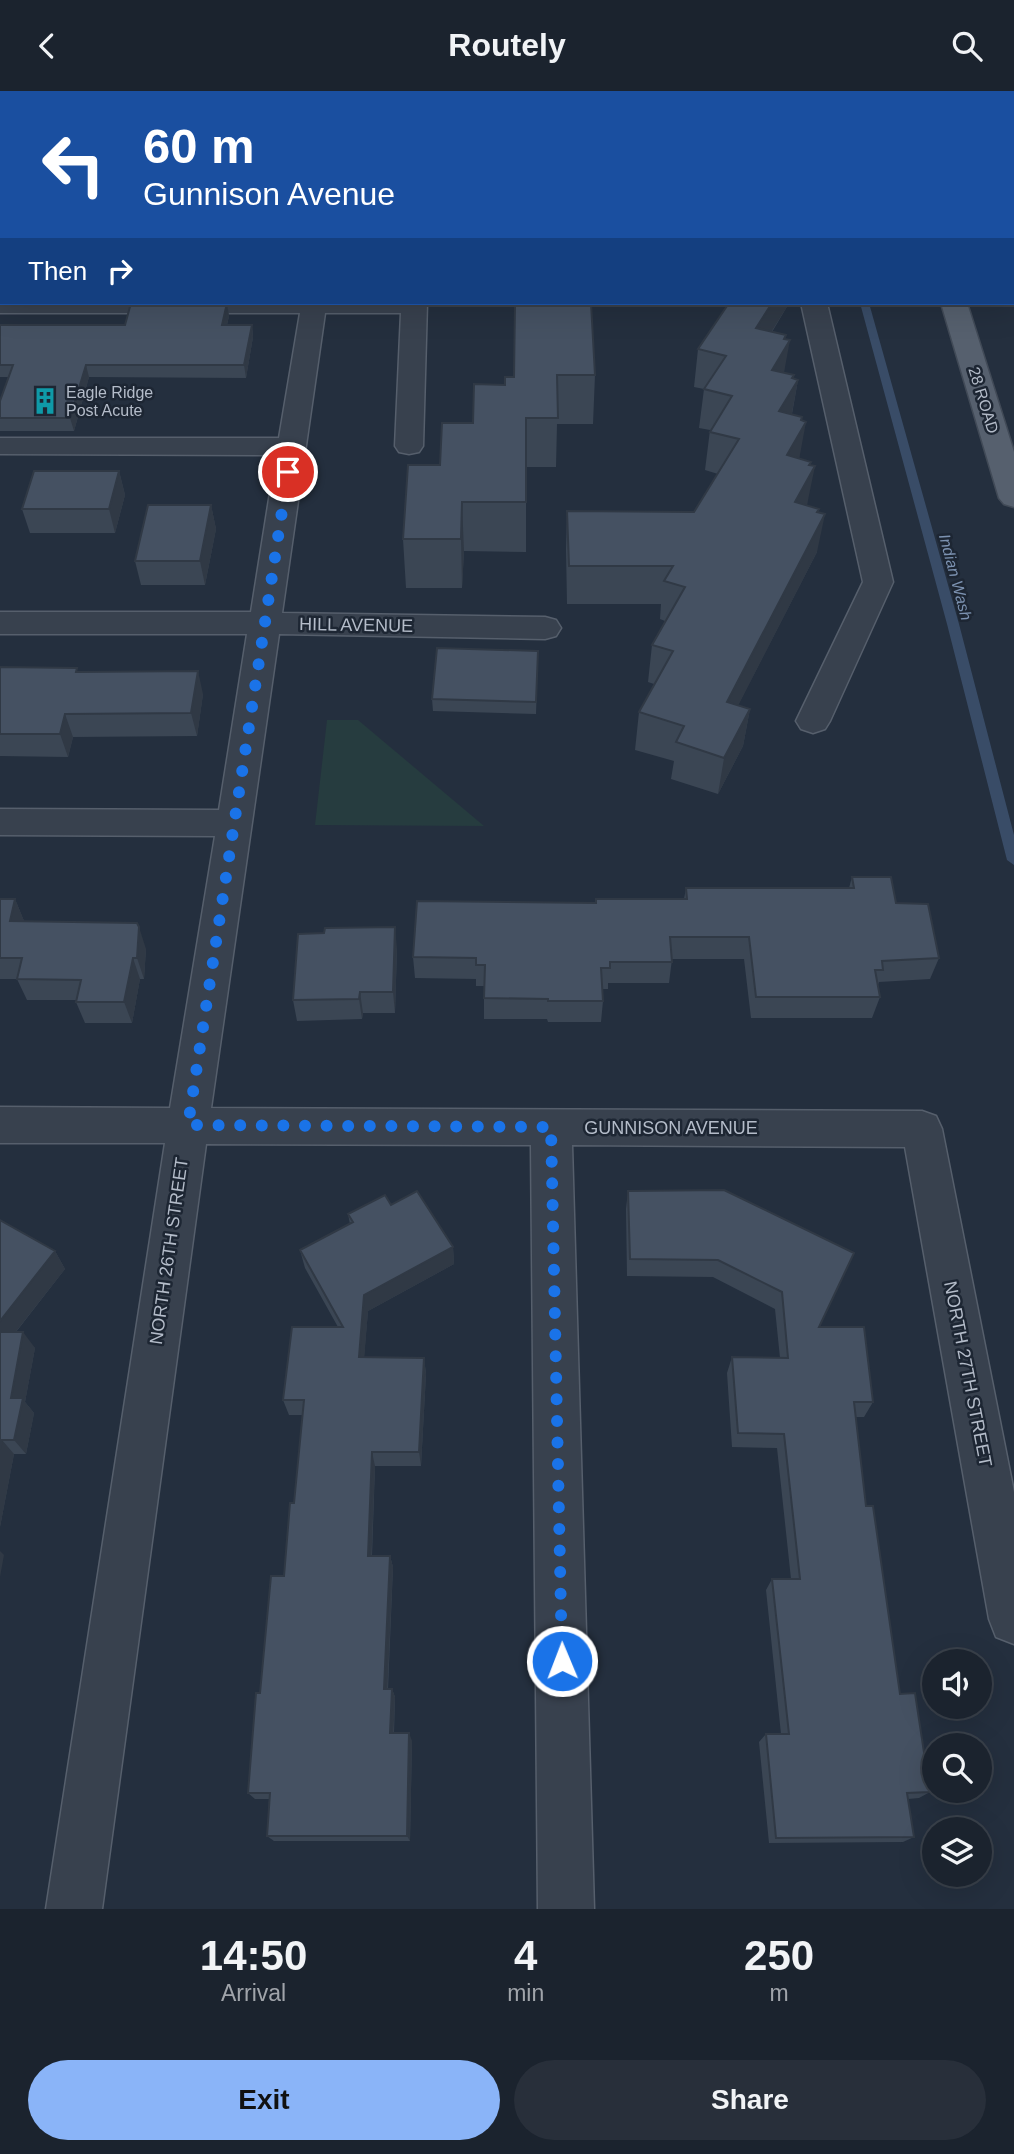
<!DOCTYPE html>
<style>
:root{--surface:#1b232e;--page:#282f3a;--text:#f1f3f6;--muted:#a0a4aa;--line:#39404a;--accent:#8ab4f8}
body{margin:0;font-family:Arial,sans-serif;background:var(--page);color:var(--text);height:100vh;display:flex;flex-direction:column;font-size:26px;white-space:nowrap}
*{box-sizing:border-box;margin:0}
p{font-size:23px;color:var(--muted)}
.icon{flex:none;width:38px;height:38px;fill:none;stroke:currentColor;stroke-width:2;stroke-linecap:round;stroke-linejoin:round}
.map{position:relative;height:1818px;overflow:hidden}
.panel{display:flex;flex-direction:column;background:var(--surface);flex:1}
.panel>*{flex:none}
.banner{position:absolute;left:0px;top:0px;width:1015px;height:214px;box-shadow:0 7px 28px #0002,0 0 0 2px var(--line);background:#1a4fa0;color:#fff;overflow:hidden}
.fabs{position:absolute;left:922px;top:1558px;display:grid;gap:14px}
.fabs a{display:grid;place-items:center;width:70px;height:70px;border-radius:50%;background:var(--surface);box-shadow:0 7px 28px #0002,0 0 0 2px var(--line);font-size:35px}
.pin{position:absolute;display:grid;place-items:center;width:60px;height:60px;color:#fff;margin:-30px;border:4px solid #fff;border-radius:50%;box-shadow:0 2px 7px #0007}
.me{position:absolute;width:77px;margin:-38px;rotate:359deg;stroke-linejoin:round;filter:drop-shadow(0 0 5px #0008)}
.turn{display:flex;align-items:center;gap:24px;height:147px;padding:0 28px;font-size:32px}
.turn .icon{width:91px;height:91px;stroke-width:2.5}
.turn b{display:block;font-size:49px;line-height:60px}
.then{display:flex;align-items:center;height:66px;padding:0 28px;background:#0003;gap:14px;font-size:26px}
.eta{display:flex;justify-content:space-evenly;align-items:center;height:119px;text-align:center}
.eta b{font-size:42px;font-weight:800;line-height:49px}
.action{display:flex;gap:14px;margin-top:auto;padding:14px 28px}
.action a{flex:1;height:80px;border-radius:42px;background:var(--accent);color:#111;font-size:28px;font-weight:800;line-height:80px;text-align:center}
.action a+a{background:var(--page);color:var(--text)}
header{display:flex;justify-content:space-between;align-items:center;height:91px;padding:0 28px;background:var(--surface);font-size:32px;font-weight:800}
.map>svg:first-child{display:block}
.green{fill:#263c3f}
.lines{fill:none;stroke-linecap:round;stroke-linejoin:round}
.stream{fill:#394c67;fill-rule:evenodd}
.minor-casing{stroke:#565f6c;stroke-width:3}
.major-casing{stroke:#414a57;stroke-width:3}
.minor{fill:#38414e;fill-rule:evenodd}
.major{fill:#56606e;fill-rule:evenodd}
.wall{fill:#3b4654}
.shaded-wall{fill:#303945}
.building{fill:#455162;stroke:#303945;stroke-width:2}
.route{stroke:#1a73e8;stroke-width:12;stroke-dasharray:0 21.6}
.labels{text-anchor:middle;stroke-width:5;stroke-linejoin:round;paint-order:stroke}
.far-poi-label{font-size:16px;fill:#b4bcc9;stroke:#1d2633;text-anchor:start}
.far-street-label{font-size:16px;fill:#b4bcc9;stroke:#1d2633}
.far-water-label{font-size:16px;font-style:italic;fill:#7c92b1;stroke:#1d2633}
.street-label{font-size:18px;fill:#b4bcc9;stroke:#1d2633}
</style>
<header><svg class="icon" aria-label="back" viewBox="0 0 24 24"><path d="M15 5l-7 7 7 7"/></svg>Routely<svg class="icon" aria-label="search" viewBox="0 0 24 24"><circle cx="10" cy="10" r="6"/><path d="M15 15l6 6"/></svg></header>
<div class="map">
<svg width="1014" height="1818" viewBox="0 0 1014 1818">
<rect width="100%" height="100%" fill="#242f3e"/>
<!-- green -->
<path class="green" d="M327,629H358L484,735L315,734Z"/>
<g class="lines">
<!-- stream -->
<path class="stream" d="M805,0H813V2H805Z
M860,212H869L959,533L1014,744V774L1007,769L947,533Z"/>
<defs>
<path id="minor" d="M440,0H462V2H440Z
M637,0H659V2H637Z
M1013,23H1014V37H1013Z
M0,206L2,212H427L423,355L419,361L409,363L399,361L395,355L401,222H325L282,522L545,526L556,529L561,537L556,545L545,548L279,543L211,1017L922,1020L936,1025L942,1038L1014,1401V1553L996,1546L989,1528L905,1056L572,1054L594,1818H538L531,1054L206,1053L102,1818H46L165,1052H0V1016L170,1017L215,745L0,744V718L219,719L247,543H0V521H251L276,364L0,363V347H279L300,222H0Z
M801,212H827L893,491L830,630L825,638L813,642L801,638L796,630L863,491Z"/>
<path id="major" d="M875,0H897V2H875Z
M941,212H967L1014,361V416L1004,413L999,407Z"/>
</defs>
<!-- minor casing -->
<use href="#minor" class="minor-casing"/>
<!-- major casing -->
<use href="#major" class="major-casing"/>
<!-- minor -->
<use href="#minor" class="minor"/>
<!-- major -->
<use href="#major" class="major"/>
</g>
<!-- wall -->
<path class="wall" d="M959,0H1014V3L1013,2H959Z
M2,22V52H0V26Z
M0,86H2V172H0Z
M227,212L229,225L227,234H252L253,246L246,287L89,286L74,340H0V310L8,286H0V234H125Z
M515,212L595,284L593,333H557L556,376H526V461L464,460L462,497H406L403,448L440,374L505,294L514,286Z
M700,212H722L719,216Z
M788,214L772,241L785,248L784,282L793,287L798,289L792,323L802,326L799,368L810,374L807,414L818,421L817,461L738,614L750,618L743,655L718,703L671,688L674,670L635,659L639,621L654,593L648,591L652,554L665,530L660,528L661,513H567L566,458L567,420L694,421L718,383L705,379L710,339L699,337L704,298L694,296L698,258Z
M119,380L125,404L115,442H30L22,418Z
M211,414L216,438L205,494H141L135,470Z
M538,560L536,623L433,620L432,608Z
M0,576L78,581L203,603L197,645L73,646L68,666L0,665Z
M852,786L896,812L939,867L930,888L879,891L878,894L880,906L872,927H751L744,868H672L669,892H608V898H602L603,910L601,931H548L547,928H484V895H476V888L415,887L413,866L596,812L684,808L686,797H849Z
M0,808H15L24,830L146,858L144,888H140L132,932H85L76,911V909H27L17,888H0Z
M397,858L395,922H363L362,928L297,930L293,909Z
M724,1099L873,1311L864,1326H856L866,1415L900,1603L930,1701L919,1707L908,1708L914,1746L903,1751L769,1752L759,1651L766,1643H781L766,1499L772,1488H791L777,1357L732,1356L727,1282L732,1266L780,1267L775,1218L713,1186L627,1185L626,1118L628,1100Z
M391,1114L453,1156L454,1173L368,1220L364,1266L424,1267L426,1283L421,1375H375L372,1465H390L393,1476L388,1598H392L395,1606L394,1642L412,1650L410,1750H274L267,1745L269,1708H255L248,1702L260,1602L284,1485L294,1412L303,1324H289L283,1309L338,1236L305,1177L300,1159L350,1133L348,1123Z
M0,1129L55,1160L65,1178L16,1241L35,1257L25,1311L34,1322L26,1363H14L0,1436Z"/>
<!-- shaded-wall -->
<path class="shaded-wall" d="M227,212L229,225L224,246L222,234Z
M772,212H788V214L750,275L756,237Z
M252,234L253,246L246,287L244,274Z
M786,244L783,260L790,249L783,287L772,279Z
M86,274L89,286L74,340L70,327Z
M794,284L791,300L798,289L791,327L779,320Z
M802,326L799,343L806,331L799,369L787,364Z
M811,371L807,390L815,375L807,414L788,450L795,411Z
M119,380L125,404L115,442L109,418Z
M462,411L464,460L462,497L461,448Z
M211,414L216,438L205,494L200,470Z
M819,418L813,446L825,423L817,461L721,648L727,611Z
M198,580L203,603L197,645L191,622Z
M750,618L743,655L718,703L724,667Z
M65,623L73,646L68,666L60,643Z
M15,808L24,830H10Z
M139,836L146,858L144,888L137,867Z
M395,836L397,858L395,922L393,901Z
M133,867L140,888L132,932L124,911Z
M360,901L363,922L362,928L359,908Z
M453,1156L454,1173L368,1220L363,1282L359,1266L364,1204Z
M55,1160L65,1178L3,1257L0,1253V1230Z
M23,1241L35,1257L25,1311L34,1322L26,1363L14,1349L11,1307Z
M424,1267L426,1283L421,1375L419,1361Z
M2,1349L14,1363L0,1436V1358Z
M372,1361L375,1375L371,1476L368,1465Z
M0,1460L4,1464L0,1486Z
M390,1465L393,1476L387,1606L384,1598Z
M392,1598L395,1606L393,1650L390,1642Z
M409,1642L412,1650L410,1750L407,1745Z"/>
<!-- building -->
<path class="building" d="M11,0H297V2H10Z
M709,0H797L798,2H709Z
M2,22V37H0V26Z
M0,86H2V133H0Z
M131,212H227L222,234H252L244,274H86L70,327H0V310L13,274H0V234H125Z
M515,212H591L595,284H557L558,327H526V411H462L461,448H403L408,374H440L442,332H473L474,293L505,294V286H514Z
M729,212H772L756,237L786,244L784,248L790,249L772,279L794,284L792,287L798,289L779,320L802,326L801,329L806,331L787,364L811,371L809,374L815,375L795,411L819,418L817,421L825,423L727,611L750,618L724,667L676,651L684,635L639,621L673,560L652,554L685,496L664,490L673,475H569L567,420L694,421L739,348L710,341L732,305L704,298L726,265L698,258Z
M34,380H119L109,418H22Z
M148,414H211L200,470H135Z
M437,557L538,560L536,611L432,608Z
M0,576L77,577L76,581L198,580L191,622L65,623L60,643H0Z
M852,786H891L896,812L928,813L939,867L882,870L883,879H875L880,906H756L749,846H670L672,871H610V877H601L603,910H548V908L484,907L485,874H476V867L413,866L417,810L596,812V808H687L686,797H854Z
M0,808H15L10,830L137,832L139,836L137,867H133L124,911H76L81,889L17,888L22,867H0Z
M395,836L393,901H360L359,908L293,909L298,843L324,842L325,837Z
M724,1099L854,1162L819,1236H864L873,1311H854L866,1415H873L900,1603L915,1602L930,1701L907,1702L914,1746L776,1747L766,1643H789L772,1488H800L784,1343L738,1342L732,1266L788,1267L782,1201L718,1169L630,1168L628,1100Z
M417,1100L453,1156L364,1204L359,1266L424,1267L419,1361H372L368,1465H390L384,1598H392L390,1642H409L407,1745H267L270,1702H248L256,1602H260L271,1485H284L290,1412H294L304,1309H283L292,1236H343L300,1159L353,1131L348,1123L385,1104L391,1114Z
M0,1129L55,1160L0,1230Z
M0,1241H23L11,1307H23L14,1349H2L0,1358Z"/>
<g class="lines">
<!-- route -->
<path class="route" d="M288,381L188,1034L551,1036L562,1570"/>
</g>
<!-- icons -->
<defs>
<symbol id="building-bare" viewBox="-9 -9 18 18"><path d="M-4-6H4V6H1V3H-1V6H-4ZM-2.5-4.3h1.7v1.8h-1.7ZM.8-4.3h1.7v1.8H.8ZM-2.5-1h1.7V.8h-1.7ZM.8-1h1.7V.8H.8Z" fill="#0f9aa8" stroke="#1d2633" stroke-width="2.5" paint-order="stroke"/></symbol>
</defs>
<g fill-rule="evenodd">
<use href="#building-bare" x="26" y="291" width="38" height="38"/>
</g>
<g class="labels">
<!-- far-poi labels -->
<g class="far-poi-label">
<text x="66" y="307">Eagle Ridge<tspan x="66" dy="18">Post Acute</tspan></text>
</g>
<!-- far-street labels -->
<g class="far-street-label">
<text transform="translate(984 309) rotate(73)" y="6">28 ROAD</text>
</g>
<!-- far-water labels -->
<g class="far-water-label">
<text transform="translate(956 486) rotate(75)" y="6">Indian Wash</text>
</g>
<!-- street labels -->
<g class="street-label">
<text transform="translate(356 534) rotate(1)" y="6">HILL AVENUE</text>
<text x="671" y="1043">GUNNISON AVENUE</text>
<text transform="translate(169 1160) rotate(-82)" y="6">NORTH 26TH STREET</text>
<text transform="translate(968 1283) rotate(79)" y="6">NORTH 27TH STREET</text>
</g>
</g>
</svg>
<div class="fabs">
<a><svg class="icon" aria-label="sound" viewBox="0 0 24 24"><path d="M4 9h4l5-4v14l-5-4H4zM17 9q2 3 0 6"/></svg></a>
<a><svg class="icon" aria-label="search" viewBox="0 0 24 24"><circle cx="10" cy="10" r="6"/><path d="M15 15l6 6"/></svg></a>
<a><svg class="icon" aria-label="layers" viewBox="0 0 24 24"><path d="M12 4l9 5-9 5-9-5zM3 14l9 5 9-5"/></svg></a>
</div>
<div class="pin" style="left:288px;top:381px;background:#d93025"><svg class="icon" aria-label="arrive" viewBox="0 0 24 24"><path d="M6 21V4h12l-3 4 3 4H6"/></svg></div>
<svg class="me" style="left:562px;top:1570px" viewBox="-20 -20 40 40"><circle r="17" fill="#1a73e8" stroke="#fff" stroke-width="3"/><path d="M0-11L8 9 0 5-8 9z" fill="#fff"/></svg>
<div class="banner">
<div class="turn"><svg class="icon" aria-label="left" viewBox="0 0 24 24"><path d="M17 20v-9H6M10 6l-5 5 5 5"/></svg><div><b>60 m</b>Gunnison Avenue</div></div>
<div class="then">Then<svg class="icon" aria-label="right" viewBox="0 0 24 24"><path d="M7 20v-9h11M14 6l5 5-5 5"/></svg></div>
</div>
</div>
<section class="panel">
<div class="eta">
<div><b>14:50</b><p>Arrival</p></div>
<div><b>4</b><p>min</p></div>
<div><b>250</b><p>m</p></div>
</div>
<div class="action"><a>Exit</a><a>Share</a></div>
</section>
